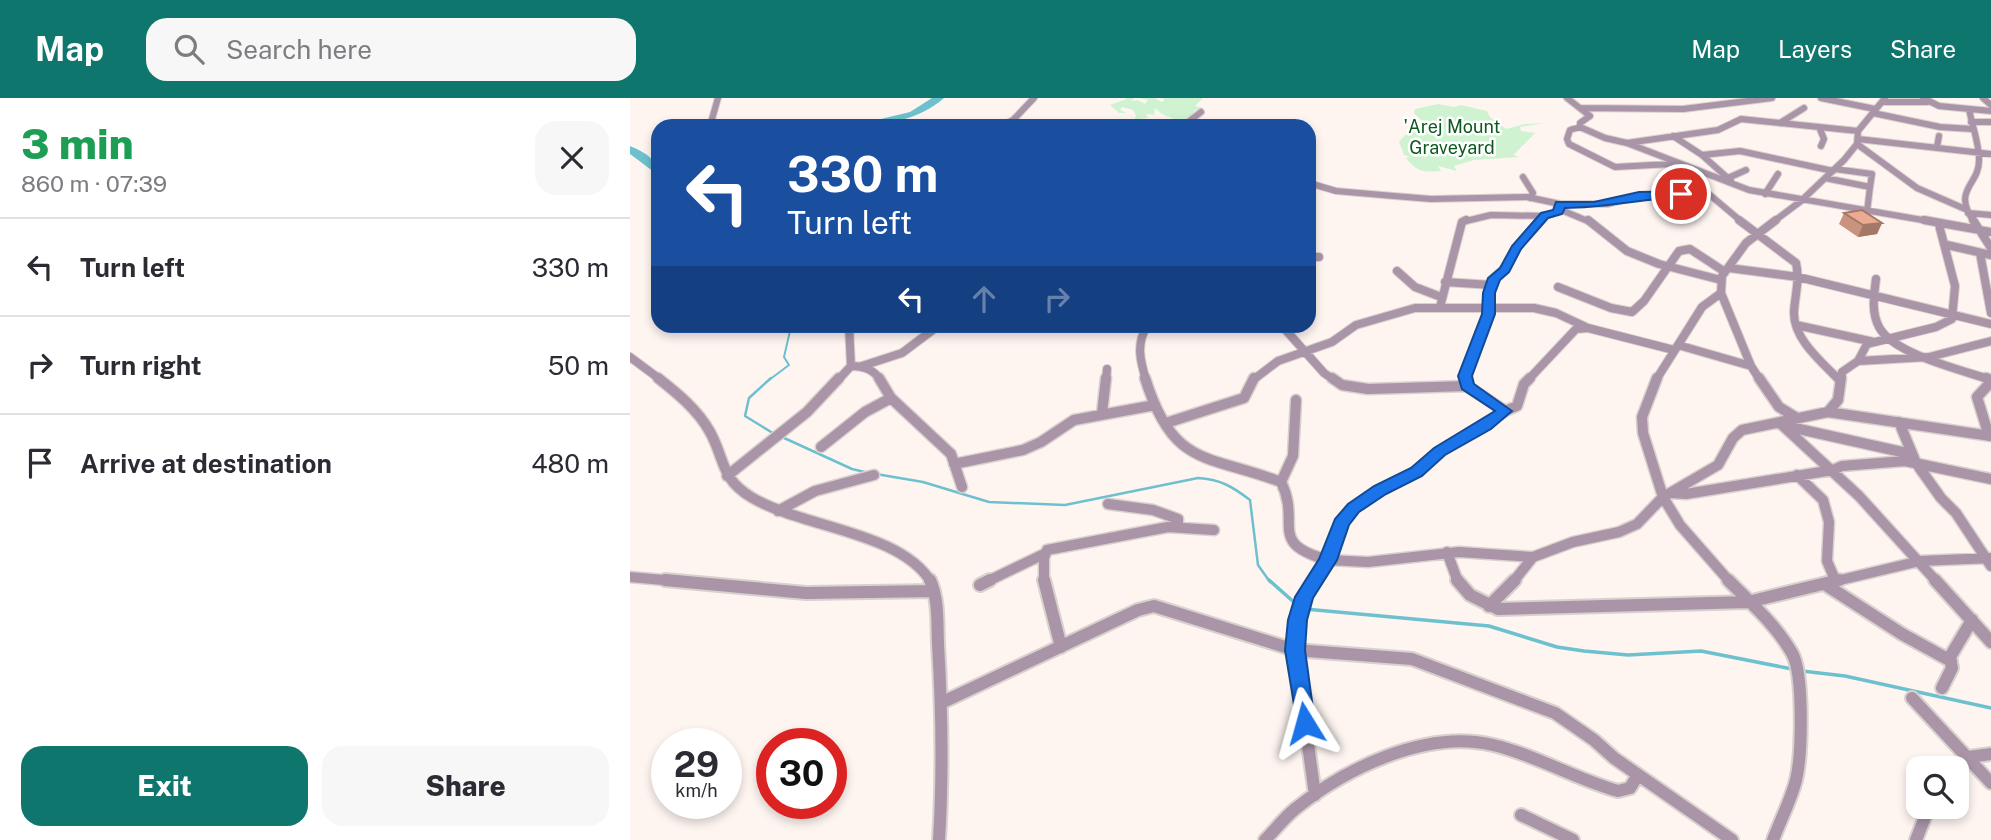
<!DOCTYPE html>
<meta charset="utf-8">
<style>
:root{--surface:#fff;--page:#f7f7f7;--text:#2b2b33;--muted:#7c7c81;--line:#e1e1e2;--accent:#0f766e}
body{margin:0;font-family:"Public Sans",sans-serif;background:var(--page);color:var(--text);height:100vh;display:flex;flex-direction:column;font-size:26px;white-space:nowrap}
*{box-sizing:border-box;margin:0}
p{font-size:23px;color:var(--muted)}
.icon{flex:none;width:38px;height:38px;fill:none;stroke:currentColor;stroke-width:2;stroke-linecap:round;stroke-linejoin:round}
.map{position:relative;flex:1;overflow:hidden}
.details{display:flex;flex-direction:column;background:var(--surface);width:630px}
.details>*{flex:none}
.banner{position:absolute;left:21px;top:21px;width:665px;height:214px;border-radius:21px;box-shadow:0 4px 10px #0003;background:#1a4fa0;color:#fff;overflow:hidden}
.controls{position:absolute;left:1276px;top:658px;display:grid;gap:14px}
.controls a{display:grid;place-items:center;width:63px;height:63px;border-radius:14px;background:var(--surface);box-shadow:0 4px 10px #0003;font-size:35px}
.speed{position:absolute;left:21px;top:630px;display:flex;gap:14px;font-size:35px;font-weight:700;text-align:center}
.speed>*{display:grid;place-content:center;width:91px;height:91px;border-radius:50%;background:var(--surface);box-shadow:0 4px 10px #0003;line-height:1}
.speed small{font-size:18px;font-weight:400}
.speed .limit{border:10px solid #d22;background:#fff;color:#111}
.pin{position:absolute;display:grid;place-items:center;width:60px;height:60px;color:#fff;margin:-30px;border:4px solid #fff;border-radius:50%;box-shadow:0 2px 7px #0007}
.me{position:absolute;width:77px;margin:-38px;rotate:352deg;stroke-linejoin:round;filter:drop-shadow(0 0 5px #0008)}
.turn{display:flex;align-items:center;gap:24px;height:147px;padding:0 21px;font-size:32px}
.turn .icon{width:91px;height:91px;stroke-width:2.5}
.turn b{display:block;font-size:49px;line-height:60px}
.lanes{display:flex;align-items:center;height:66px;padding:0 21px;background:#0003;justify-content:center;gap:35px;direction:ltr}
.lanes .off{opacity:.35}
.round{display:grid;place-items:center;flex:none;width:74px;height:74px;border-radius:21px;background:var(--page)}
.summary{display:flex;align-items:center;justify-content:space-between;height:119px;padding:0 21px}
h1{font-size:42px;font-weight:800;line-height:52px;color:#1e9e55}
.primary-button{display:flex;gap:14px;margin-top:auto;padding:14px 21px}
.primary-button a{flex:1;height:80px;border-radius:21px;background:var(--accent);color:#fff;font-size:28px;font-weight:800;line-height:80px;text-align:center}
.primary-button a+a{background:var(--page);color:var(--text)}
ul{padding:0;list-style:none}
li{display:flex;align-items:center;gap:21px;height:98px;padding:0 21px;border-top:2px solid var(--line)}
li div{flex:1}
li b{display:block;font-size:26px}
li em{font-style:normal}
header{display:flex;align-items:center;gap:42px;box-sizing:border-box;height:98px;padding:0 35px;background:var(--accent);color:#fff}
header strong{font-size:33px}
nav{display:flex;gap:38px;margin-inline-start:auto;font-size:24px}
.search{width:490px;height:63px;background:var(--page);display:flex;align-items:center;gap:18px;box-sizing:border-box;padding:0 24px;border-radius:21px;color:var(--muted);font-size:26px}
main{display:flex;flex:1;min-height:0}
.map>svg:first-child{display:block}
.green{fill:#cff3d1}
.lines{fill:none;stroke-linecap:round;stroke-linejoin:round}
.stream-far2{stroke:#6dc0ce;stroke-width:2}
.stream-far1{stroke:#6dc0ce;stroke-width:2.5}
.stream{stroke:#6dc0ce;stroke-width:3.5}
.river{fill:#6dc0ce;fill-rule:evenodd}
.minor-far3-casing{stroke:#d9d1cd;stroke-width:8}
.minor-far2-casing{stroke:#d9d1cd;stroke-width:10}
.minor-far1-casing{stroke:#d9d1cd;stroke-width:13}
.minor-casing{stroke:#d9d1cd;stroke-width:16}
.minor-far3{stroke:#a994a8;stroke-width:6}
.minor-far2{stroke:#a994a8;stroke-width:8}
.minor-far1{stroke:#a994a8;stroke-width:10}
.minor{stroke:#a994a8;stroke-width:12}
.wall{fill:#ca937e}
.shaded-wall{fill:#a47866}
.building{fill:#ebab92;stroke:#a47866;stroke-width:2}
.route{fill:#1a73e8;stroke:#114b97;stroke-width:2}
.labels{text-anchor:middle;stroke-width:5;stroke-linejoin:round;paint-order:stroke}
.far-park-label{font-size:18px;fill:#0d581f;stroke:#fff}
</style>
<header>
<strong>Map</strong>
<div class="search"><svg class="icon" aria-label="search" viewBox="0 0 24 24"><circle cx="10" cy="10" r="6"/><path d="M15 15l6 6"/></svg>Search here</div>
<nav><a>Map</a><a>Layers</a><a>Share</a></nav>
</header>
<main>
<section class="details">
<div class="summary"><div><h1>3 min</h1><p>860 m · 07:39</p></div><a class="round"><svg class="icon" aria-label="close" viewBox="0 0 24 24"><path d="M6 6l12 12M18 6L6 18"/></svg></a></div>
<ul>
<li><svg class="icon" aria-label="left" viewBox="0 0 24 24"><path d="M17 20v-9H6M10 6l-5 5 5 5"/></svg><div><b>Turn left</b></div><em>330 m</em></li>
<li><svg class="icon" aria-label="right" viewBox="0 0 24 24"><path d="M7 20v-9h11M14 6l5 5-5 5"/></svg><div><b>Turn right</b></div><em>50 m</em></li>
<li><svg class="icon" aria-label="arrive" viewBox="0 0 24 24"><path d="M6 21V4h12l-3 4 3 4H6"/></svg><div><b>Arrive at destination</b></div><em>480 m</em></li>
</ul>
<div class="primary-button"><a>Exit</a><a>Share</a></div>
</section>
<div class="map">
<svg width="1361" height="742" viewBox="0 0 1361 742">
<rect width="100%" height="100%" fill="#fef5f1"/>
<!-- green -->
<path class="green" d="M495,0H504L501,3L508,2L515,6L518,2L509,0H524L532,4L535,1L531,0H573L565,8L573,10L563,13L567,14L551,24L532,16L525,10L524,17L516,16L518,20L507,21L506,27L503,24L506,18L503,12L492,9L490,12L497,15H489L480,7L497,1Z
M808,6L824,9L831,7L857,13L860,19L876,31L895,26L915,25L890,29L891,33L905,35C900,41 886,53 884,57L889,59L844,62L824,68L827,73L808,68L811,73C796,74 787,75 776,60L780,59L774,57L769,44L775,37L796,27L784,15L785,11Z"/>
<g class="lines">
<!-- stream-far2 -->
<path class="stream-far2" d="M136,228L155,229L160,233L154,259L159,267L139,282"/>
<!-- stream-far1 -->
<path class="stream-far1" d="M141,280L119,300L115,318L146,337
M152,339L222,371L239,375
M246,376L293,384L359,404L435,407L568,380C590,381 603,389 620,402L628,467L640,484"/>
<!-- stream -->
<path class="stream" d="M639,482L666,506
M675,511L859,528L927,549L954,553L998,557L1071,553L1162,571
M1172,573L1215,578L1361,610"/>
<!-- river -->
<path class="river" d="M302,0H314C289,22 254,28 222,28L280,14Z
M0,48C14,54 28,61 28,77L0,56Z"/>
<defs>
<path id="minor-far3" d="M937,0L960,18L950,25V29L975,40L997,45L1088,32L1111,21L1228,33
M1191,0L1245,11
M1293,0L1309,8L1361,13
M1353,0L1361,7
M1254,4H1297
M950,10L1053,11L1142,0
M1339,11C1342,27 1349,45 1349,61C1350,88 1321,90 1344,124
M1243,15L1310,29L1342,31
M1341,24H1361
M1150,25L1174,10
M80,28L88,0
M371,28L383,22L404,0
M553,28L571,14
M950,29L940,32L937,41L939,46L985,69L1041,66
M1189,29L1194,41L1191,48
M1043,38L1072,57L1101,83
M1228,41L1361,56
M997,45L1119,92L1304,124
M1227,46L1287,90L1335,111
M1307,49L1309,38
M1072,57L1110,53L1203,73
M1205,71L1242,76L1240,89
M893,79L903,95L900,100
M1098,80L1116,72
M1195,80L1240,89L1237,114
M679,85L706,93L764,98L801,101L897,99L930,106H977L1009,98L1069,94L1080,97L1112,124
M1135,96L1148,76
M929,111L960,124
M1338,115L1361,117
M832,124L861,117L915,118
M910,124L915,118L929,114L930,106
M1143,124L1171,103L1214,62L1227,46L1228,33L1255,0"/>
<path id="minor-far2" d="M958,122L997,153L1029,166L1091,182
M1109,122L1166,165C1170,182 1165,197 1164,214C1163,241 1192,264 1209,282
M1294,122L1361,134
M1343,122L1361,150
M1317,147L1361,157
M1350,155L1361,215
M679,159H689
M1099,170L1168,179L1361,226
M767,173L785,189L811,199
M1246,181C1244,197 1241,214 1249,229C1263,256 1332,272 1361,282
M815,184L862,187
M928,189L981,210L1002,214L1014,203L1049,153L1060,151L1095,174
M810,209L832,124L836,122
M1166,227L1244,244
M653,229L694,275L704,282
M1048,247L1121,268
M0,259L31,282
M1228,263L1237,246L1306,229L1322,221L1325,188L1309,127
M221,268C233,268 244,271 250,282
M232,268L272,255L308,228
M208,282L221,268L219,228
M476,282L477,271
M516,282C510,262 506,246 517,228
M623,282L648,263L702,244L726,227L785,210H904L926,215L956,229
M836,282L859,216V195L864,180L877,168L886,150L911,122
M898,282L946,231L958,230L1044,252
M1026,282L1072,209L1091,195
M1130,282L1121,268L1091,195L1092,178L1116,145L1146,122
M1211,282L1212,274L1228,263L1299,259L1361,243"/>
<path id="minor-far1" d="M28,280C47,295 68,312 80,334C95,361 90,380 121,399C172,430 270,433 301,484
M249,280L261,300L321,356L332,389
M515,280C543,370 577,356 651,384C672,426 636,445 698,462L684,484
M702,280L712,287L738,291L837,288L875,313L887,308L894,286L900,280
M835,280L837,288
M1027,280L1012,319L1013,335L1033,399L1050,427L1100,484
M1129,280L1149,309L1167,320
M1356,280L1361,282
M875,313L809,354L787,374L750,392L723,410L711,425L698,462L738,464L829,454L903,459
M1198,314L1208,302L1211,280
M472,315L476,280
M1269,324L1286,365L1311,400L1326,415L1361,468
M536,325L614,300L624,280
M1151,326L1229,398L1307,484
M1157,331H1169L1281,356
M1359,338L1347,299L1361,284
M191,349L235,314L261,300
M324,366L393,352L411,344L444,322L525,307
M1167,377L1193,402L1199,424L1197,463L1206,484
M97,378L177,314L209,280
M651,384L663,358L666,302
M1040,395L1056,396L1203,372L1212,368L1275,363L1361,381
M478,406L523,412L548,421V429
M148,413L185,393L244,377
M817,454L828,484
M0,479L55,484
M356,484L414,456
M414,484V460L417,452L538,429L584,432
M883,484L903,459L943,444L989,434L1007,426L1033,399L1088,367L1103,340L1112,332L1198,314L1361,338
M1202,484L1290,463L1361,460"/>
<path id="minor" d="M35,482L176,495L304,493
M300,482C309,502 307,525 308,546C312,612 313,677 309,742
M414,482L431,549
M685,482L674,499L667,522L665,552L685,697
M827,482L840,497L868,511L1118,504L1209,482
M1098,482C1120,504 1146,527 1162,555C1174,576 1172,657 1166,682C1161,702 1150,723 1143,742
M1305,482L1361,544
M350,487L360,482
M1196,487L1272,536L1321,563
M859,508L885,482
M1312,590L1322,570L1320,559L1342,522
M1282,600L1361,685
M313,604L508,512L524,508L665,552L782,561L925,615L964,642L984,660L1102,742
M1324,670L1339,659L1361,656
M891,717L943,742
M635,742C645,732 654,720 665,711C716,670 797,631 863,647C906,657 945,681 988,693L1000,690L1008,677
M1286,742L1299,709"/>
</defs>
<!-- minor-far3 casing -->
<use href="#minor-far3" class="minor-far3-casing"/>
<!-- minor-far2 casing -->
<use href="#minor-far2" class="minor-far2-casing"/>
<!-- minor-far1 casing -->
<use href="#minor-far1" class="minor-far1-casing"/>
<!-- minor casing -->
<use href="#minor" class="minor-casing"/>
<!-- minor-far3 -->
<use href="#minor-far3" class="minor-far3"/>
<!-- minor-far2 -->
<use href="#minor-far2" class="minor-far2"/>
<!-- minor-far1 -->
<use href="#minor-far1" class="minor-far1"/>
<!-- minor -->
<use href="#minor" class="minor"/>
</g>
<!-- wall -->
<path class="wall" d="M1214,115L1252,125L1247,136L1228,139L1209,126Z"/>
<!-- shaded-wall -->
<path class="shaded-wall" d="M1252,125L1247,136L1228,139L1233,127Z"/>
<!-- building -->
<path class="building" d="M1232,112L1252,125L1233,127L1214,115Z"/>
<!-- route -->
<path class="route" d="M1055,93V98L1051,99C1012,101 974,110 935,110L932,116L918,120L891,151L879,174L870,182L865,195V216L842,278L844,286L882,313L861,331L815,357L792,378L756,396L729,414L719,427L707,462L683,500L677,522L675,552L685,625L682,631L675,634L668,631L655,552L658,522L665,499L689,461L705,421L718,406L744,388L781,370L804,350L865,313L832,291L828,278L852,216L853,195L858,180L870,170L882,148L911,115L923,112L926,104H964L1009,94Z"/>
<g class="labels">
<!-- far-park labels -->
<g class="far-park-label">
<text x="822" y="35">'Arej Mount<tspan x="822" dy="21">Graveyard</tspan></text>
</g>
</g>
</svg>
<div class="controls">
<a><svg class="icon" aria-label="search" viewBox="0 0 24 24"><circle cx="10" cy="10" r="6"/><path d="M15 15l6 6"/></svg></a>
</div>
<div class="speed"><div>29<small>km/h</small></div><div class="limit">30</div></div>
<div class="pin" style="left:1051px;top:96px;background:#d93025"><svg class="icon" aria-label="arrive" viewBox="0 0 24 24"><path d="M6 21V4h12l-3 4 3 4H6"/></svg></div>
<svg class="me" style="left:675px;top:625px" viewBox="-20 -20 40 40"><path d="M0-17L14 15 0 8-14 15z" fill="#1a73e8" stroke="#fff" stroke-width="4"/></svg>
<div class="banner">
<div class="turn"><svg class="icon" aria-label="left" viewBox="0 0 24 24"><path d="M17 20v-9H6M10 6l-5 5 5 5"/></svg><div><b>330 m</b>Turn left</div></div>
<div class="lanes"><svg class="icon" aria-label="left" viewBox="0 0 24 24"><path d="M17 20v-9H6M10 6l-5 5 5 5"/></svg><svg class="icon off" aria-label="ahead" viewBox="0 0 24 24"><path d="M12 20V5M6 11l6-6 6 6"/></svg><svg class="icon off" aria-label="right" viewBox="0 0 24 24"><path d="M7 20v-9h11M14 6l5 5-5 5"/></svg></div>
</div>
</div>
</main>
